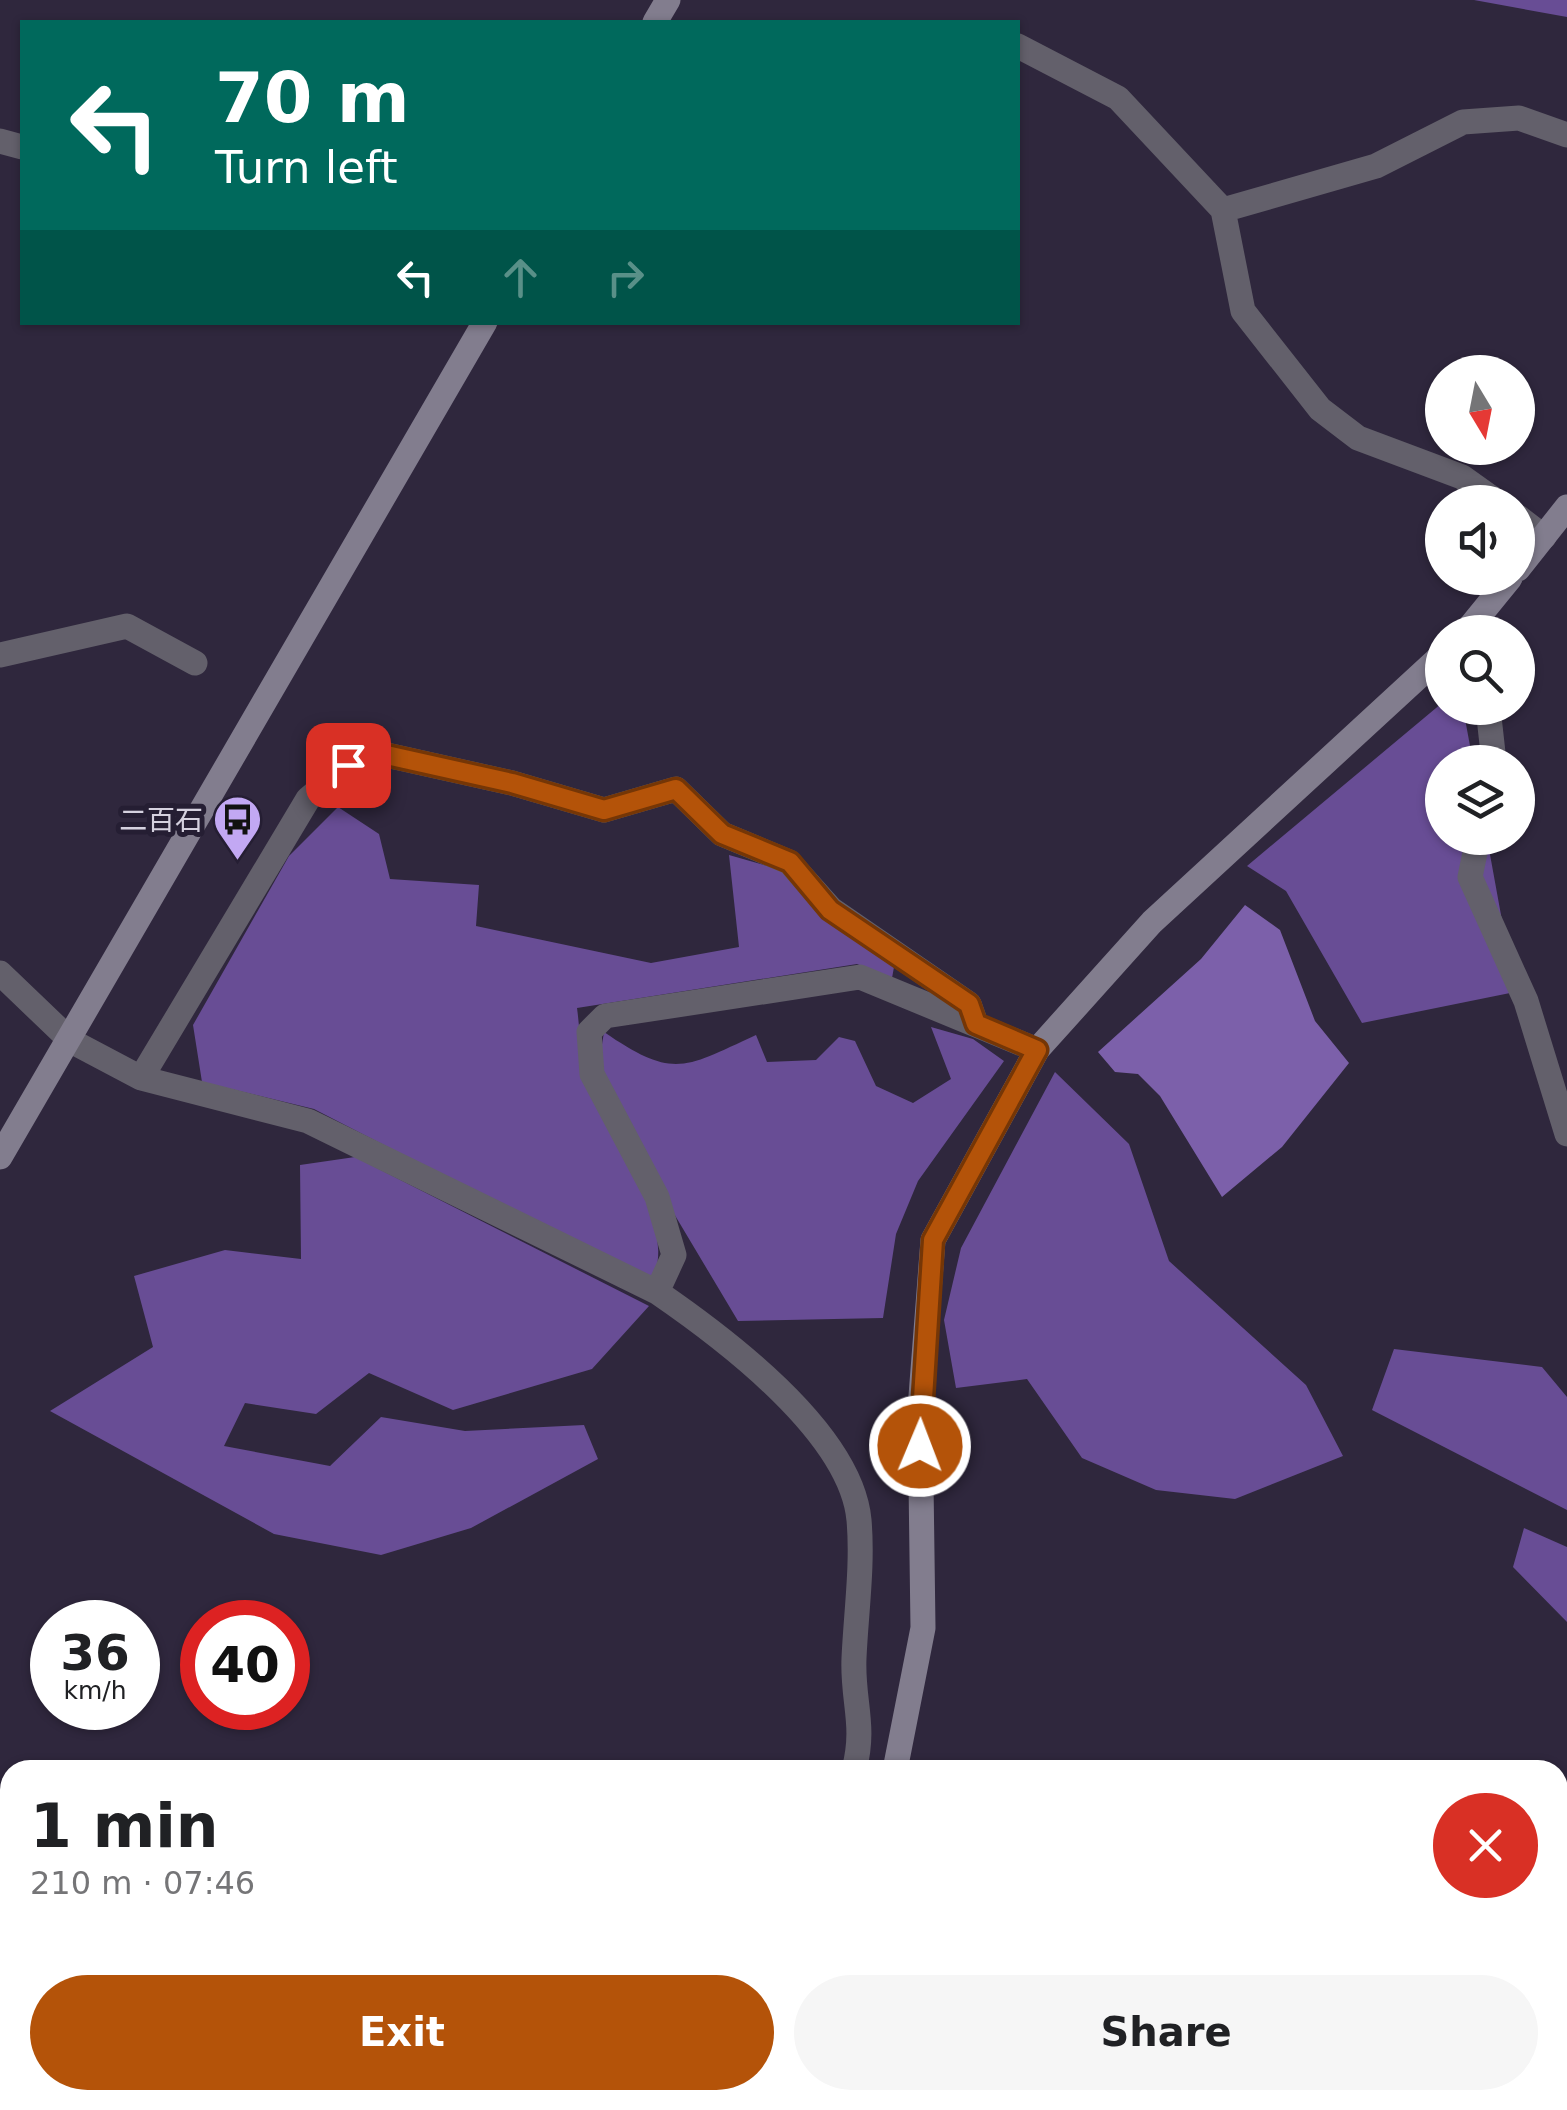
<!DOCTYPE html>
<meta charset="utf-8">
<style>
:root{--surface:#fff;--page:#f6f6f6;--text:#202124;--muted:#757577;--accent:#b45309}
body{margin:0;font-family:"DejaVu Sans","Noto Sans JP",sans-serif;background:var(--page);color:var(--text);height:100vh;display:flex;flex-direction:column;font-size:38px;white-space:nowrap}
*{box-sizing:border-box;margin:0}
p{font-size:32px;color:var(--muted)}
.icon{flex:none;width:55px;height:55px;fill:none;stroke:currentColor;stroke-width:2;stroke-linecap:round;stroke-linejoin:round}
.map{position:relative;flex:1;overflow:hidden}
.side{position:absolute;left:0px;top:1760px;width:1568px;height:350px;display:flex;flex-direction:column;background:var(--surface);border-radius:30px 30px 0 0;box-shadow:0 2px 8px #0004}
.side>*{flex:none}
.hud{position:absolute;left:20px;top:20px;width:1000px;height:305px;border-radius:0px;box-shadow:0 2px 8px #0004;background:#00695c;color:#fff;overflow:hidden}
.needle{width:65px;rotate:170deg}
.controls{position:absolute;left:1425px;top:355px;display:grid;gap:20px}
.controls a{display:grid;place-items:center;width:110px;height:110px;border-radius:50%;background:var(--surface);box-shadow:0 2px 8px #0004;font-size:50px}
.speed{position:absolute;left:30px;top:1600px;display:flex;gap:20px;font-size:50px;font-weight:700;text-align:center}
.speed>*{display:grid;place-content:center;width:130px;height:130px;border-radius:50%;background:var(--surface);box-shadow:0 2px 8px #0004;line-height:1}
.speed small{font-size:25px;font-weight:400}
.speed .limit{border:15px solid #d22;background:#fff;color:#111}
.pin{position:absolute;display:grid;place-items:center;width:85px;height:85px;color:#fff;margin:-42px;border-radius:20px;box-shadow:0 5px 15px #0006}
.me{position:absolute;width:110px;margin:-55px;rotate:1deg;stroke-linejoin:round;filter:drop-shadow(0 0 8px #0008)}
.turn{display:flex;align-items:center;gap:35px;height:210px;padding:0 30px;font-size:45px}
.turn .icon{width:130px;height:130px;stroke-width:2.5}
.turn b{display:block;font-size:70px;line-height:85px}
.lanes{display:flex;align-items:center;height:95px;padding:0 30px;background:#0003;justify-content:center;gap:50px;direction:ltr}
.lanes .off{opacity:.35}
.round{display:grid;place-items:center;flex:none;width:105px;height:105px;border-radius:52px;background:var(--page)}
.summary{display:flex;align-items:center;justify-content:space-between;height:170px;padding:0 30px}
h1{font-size:60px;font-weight:600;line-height:75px}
.primary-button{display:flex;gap:20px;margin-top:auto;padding:20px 30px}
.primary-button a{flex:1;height:115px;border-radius:60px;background:var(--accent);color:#fff;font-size:40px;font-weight:600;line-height:115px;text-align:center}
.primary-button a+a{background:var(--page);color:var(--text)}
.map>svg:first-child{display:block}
.forest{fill:#684d95}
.water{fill:#7c60aa}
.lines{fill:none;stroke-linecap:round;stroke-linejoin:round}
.street{stroke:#63606b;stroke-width:25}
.secondary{stroke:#827d8e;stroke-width:25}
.route-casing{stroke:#753606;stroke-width:25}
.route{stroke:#b45309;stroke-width:18}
.labels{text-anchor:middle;stroke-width:10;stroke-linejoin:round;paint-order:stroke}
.poi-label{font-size:28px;fill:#d5d1df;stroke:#251e33;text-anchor:end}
</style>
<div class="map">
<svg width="1567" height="2110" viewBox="0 0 1567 2110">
<rect width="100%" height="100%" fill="#2f273d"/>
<!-- forest -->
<path class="forest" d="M1474,0H1567V17Z
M1442,703V708H1463L1473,762H1442V838H1487L1515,992L1362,1023L1286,891L1247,866Z
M338,807L379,834L390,879L479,885L476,926L651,963L739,947L729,855L785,871L894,967L892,978L857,964L577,1008C580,1029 580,1055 587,1076C606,1137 680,1217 652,1283L314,1109L202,1082L193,1025L289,856Z
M931,1027L973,1039L1004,1061L918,1181L896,1234L883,1318L738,1321L667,1202L598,1069L604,1032C674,1080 684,1068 756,1035L767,1062L816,1060L839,1037L855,1041L876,1086L913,1103L951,1079Z
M1055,1072L1129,1144L1169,1261L1306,1385L1343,1456L1235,1499L1156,1490L1082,1458L1027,1379L956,1388L944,1320L961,1248Z
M355,1157L649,1306L592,1369L453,1410L369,1373L316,1414L245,1403L224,1446L330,1466L381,1417L465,1431L584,1425L598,1459L471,1528L381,1555L274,1534L50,1411L153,1347L134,1276L225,1250L301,1259L300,1165Z
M1394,1349L1542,1367L1567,1397V1510L1372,1410Z
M1524,1528L1567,1547V1622L1513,1567Z
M1567,1971V2094L1558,2083V1985Z"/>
<!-- water -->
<path class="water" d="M1245,905L1280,930L1315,1021L1349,1063L1282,1147L1222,1197L1160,1096L1138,1074L1115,1072L1098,1052L1201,959Z"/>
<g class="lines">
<!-- street -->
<path class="street" d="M1018,46L1118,98L1223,210L1243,311L1320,409L1358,438L1462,477L1497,502
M0,141L22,147
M1223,210L1376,166L1463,122L1519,118L1567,135
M1518,517L1544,537
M0,655L127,626L195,663
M1488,708L1494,762
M1478,838L1470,877L1526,1001L1567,1134
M0,973L71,1041L141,1078L308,1121L657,1292L674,1255L657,1197L592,1074L589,1032L605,1016L860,977L1037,1050
M141,1078L308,799L348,765L382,754L512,783L604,810L676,789L722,834L789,862L831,909L969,1004L976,1024
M657,1292C724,1338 851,1433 859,1520C863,1565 856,1613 854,1658C852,1701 866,1725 854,1770
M1218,2100L1237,2110"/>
<!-- secondary -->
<path class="secondary" d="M655,22L668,0
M1518,569L1567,507
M1466,632L1510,578
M0,1157L485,322
M895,1770L923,1628L920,1409L933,1240L1037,1050L1152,922L1442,655
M515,2110L532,2100"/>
</g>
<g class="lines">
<defs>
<path id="route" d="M348,765L382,754L512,783L604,810L676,789L722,834L790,862L830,910L969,1004L976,1024L1037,1050L933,1240L920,1446"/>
</defs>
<!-- route casing -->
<use href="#route" class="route-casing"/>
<!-- route -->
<use href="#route" class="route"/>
</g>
<!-- icons -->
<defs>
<symbol id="bus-pin" viewBox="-11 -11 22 30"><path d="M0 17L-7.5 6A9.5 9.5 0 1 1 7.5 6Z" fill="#c2a8f3" stroke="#251e33"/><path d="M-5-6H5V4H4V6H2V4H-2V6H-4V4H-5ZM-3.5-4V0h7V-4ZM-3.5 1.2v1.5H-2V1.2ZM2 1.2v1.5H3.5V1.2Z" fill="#111"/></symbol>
</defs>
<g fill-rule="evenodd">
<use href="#bus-pin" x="210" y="792" width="55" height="75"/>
</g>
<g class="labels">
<!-- poi labels -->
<g class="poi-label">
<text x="203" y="830">二百石</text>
</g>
</g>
</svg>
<div class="controls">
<a><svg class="needle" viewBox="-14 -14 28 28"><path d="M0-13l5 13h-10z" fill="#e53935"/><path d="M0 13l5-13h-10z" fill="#757577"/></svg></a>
<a><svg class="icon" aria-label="sound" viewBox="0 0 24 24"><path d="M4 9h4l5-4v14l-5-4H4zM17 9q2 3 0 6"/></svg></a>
<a><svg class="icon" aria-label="search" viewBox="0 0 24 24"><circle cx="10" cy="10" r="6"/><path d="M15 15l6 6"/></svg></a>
<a><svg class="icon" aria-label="layers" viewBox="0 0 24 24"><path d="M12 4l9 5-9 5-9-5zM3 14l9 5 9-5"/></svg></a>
</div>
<div class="speed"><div>36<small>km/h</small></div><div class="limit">40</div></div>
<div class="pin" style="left:348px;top:765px;background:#d93025"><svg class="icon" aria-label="arrive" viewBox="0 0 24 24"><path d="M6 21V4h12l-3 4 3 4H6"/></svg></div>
<svg class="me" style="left:920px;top:1446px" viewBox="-20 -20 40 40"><circle r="17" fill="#b45309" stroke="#fff" stroke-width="3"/><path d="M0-11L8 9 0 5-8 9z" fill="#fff"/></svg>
<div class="hud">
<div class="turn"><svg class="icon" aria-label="left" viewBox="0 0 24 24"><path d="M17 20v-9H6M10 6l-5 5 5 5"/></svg><div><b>70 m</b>Turn left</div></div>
<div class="lanes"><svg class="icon" aria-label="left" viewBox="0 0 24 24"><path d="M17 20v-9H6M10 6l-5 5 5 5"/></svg><svg class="icon off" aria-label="ahead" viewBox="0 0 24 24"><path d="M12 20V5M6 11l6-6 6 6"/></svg><svg class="icon off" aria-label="right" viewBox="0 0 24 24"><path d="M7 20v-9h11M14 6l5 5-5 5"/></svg></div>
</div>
<section class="side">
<div class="summary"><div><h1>1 min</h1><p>210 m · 07:46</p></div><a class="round" style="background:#d93025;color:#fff"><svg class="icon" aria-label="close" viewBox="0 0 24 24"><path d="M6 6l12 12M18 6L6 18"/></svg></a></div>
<div class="primary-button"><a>Exit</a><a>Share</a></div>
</section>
</div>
